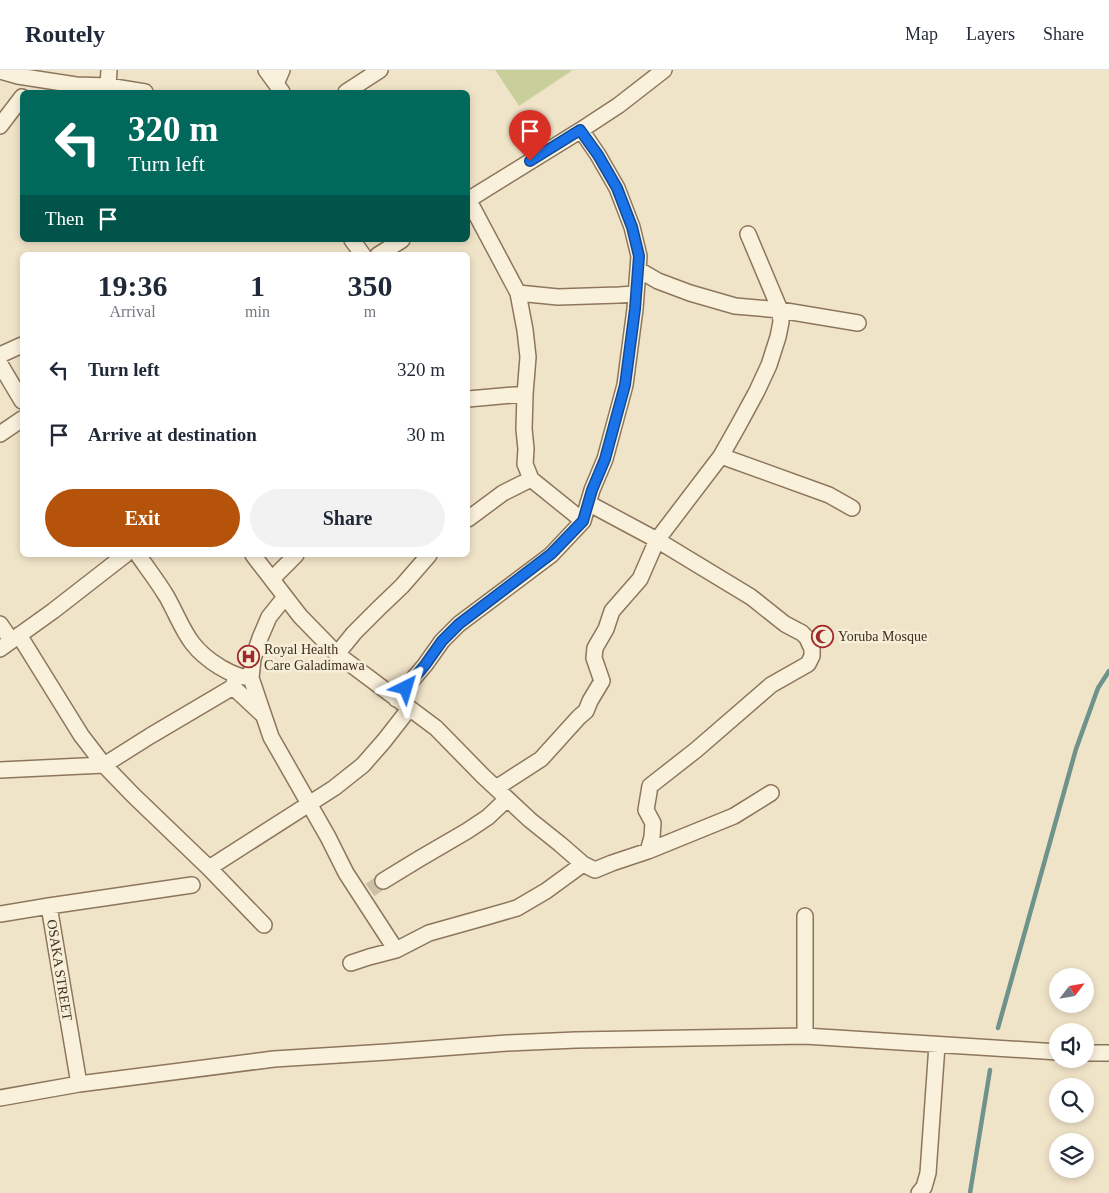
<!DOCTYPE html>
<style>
:root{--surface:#fff;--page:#f2f2f3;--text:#1f2937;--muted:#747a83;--line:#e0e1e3;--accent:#b45309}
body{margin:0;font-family:Georgia,serif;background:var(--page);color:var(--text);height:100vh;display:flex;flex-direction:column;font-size:19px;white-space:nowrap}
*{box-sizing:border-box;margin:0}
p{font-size:16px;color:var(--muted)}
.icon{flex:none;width:28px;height:28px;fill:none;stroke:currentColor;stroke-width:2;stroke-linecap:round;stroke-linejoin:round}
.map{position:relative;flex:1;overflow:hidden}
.details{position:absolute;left:20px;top:182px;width:450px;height:305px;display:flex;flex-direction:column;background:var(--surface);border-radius:8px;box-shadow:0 2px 8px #0003}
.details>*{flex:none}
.guide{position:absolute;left:20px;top:20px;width:450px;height:152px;border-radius:8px;box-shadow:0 2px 8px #0003;background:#00695c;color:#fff;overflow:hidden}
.needle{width:32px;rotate:59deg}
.fabs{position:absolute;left:1049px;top:898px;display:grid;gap:10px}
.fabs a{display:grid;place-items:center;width:45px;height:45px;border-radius:50%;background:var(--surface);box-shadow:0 2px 8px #0003;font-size:25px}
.pin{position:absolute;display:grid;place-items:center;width:42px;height:42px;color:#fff;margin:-51px -21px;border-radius:50% 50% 50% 0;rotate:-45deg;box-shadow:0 0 5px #0007}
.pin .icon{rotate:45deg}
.me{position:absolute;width:55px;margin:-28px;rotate:40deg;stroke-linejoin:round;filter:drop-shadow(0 0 4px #0008)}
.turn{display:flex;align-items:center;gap:18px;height:105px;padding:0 25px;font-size:22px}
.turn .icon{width:65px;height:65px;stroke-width:2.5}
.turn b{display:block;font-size:35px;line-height:42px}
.then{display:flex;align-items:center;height:48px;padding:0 25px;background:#0003;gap:10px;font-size:19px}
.eta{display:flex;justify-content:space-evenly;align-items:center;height:85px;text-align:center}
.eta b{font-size:30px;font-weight:600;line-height:35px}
.button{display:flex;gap:10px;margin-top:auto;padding:10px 25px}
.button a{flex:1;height:58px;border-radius:30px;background:var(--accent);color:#fff;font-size:20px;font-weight:600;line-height:58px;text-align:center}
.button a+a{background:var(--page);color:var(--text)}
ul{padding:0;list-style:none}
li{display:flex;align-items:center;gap:15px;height:65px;padding:0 25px}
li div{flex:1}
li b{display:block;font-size:19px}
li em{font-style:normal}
header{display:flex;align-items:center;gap:30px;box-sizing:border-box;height:70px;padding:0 25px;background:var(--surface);border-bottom:1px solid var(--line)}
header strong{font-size:24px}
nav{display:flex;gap:28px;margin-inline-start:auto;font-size:18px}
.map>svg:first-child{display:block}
.green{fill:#c9cf9b}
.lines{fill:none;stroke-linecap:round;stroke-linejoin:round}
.stream{stroke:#6f938a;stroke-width:4.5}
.street-tunnel{stroke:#ccc0a6;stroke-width:15;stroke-dasharray:15 8;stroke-linecap:butt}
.street-casing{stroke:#8d765c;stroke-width:18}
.street{stroke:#faf1dc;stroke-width:15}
.route-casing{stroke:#114b97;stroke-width:12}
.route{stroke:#1a73e8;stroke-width:9}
.labels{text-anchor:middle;stroke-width:5;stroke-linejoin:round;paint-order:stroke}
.poi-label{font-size:14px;fill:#3d2e20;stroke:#f7eed8;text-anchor:start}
.street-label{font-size:14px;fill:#3d2e20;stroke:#f7eed8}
</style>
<header>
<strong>Routely</strong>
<nav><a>Map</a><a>Layers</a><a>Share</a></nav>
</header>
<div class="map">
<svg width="1109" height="1123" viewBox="0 0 1109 1123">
<rect width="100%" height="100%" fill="#f0e4c8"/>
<!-- green -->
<path class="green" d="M495,0H573L519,36Z"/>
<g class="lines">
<!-- stream -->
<path class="stream" d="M998,958L1076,679L1098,618L1109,601
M970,1123L990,1000"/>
<!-- street-tunnel -->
<path class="street-tunnel" d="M370,820L383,811"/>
<defs>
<path id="street" d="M266,0L282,22
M0,1L18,6L76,15L108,16L145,22
M276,14L282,0
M108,16L109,0
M346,22L380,0
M0,56L22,27
M468,129L518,223L525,260L528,287L525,324L524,359L526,379L525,394L531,409L583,451
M468,130L581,60L619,35L664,0
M352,170L363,185
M378,185L402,170
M639,200L658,211L690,223L735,236L780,240L858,253
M518,223L558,227L619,225L636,224
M0,285L22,275
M0,294L22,331
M468,329L525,324
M0,364L22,349
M721,386L829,425L852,438
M588,433L657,470L751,527L785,554L802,563L807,568L812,579V586L808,594L771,615L696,680L650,716L646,740L653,753L652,767L648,781
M468,449L503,423L531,409
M138,485C148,499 158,512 167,527C184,558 187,577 220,597C229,602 235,606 245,607
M253,485L300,546L337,584L436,658L483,706L530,750L560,774L583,794L595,800L612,793L648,781L734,746L771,723
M272,509L296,485
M285,527L269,547L260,568L253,589L251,608L271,667L328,767L346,803L396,880
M0,554L11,570
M19,565L81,665L104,695L133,725L209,798L264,855
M0,579L53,541L125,485
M337,584L354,563L378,539L402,516L429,485
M233,617L262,644
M396,629L425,595L442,571L459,554L551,485L583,451L592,420L605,389L625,315L635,239L639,186L632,157L617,118L598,85L581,60
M0,700L104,695L150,666L233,617L236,606
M496,718L541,689L579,647L586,641L590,631L602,611L594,588L595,578L606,559L612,541L640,509L657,470L721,386L738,356L757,321L769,295L778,267L781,252L780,240L748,164
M209,798L334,718L363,695L384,671L409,639
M383,811L419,789L467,761L488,747L507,729
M49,836L192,815
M0,844L49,836L79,1014
M805,846V966
M351,893L369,887L396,880L429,863L486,847L517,838L546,821L583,794
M1085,983H1109
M0,1028L79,1014L274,989L387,982L507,973L576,970L805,966L1058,982
M919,1123L924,1117L928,1103L937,975"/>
</defs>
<!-- street casing -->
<use href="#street" class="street-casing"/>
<!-- street -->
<use href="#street" class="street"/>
</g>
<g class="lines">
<defs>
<path id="route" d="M406,618L425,595L442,571L459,554L551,484L583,451L592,420L605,389L625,315L635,239L639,186L632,157L617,118L598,85L580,60L530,91"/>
</defs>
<!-- route casing -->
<use href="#route" class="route-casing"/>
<!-- route -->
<use href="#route" class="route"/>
</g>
<!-- icons -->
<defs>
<symbol id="mosque-ring" viewBox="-11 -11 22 22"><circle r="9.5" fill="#f7eed8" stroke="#9e2a2b" stroke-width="1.5"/><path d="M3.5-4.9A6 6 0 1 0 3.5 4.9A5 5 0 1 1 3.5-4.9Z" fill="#9e2a2b"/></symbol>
<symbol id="hospital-ring" viewBox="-11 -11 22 22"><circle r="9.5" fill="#f7eed8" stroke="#9e2a2b" stroke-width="1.5"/><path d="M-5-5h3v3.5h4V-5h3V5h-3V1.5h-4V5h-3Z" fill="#9e2a2b"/></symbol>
</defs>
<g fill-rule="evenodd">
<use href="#mosque-ring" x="810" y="554" width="25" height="25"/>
<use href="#hospital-ring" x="236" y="574" width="25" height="25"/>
</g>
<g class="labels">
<!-- poi labels -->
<g class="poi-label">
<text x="838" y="571">Yoruba Mosque</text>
<text x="264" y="584">Royal Health<tspan x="264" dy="16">Care Galadimawa</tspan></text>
</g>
<!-- street labels -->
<g class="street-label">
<text transform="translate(60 900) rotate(81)" y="5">OSAKA STREET</text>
</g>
</g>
</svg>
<div class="fabs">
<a><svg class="needle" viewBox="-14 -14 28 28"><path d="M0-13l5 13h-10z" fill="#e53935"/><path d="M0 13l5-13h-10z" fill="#747a83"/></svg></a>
<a><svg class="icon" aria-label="sound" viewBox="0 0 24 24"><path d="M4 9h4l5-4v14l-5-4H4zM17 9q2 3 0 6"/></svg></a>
<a><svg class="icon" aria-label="search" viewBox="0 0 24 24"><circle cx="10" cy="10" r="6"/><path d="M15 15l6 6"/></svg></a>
<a><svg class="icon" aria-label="layers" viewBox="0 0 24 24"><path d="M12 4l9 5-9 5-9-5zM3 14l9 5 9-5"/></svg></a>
</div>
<div class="pin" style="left:530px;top:91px;background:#d93025"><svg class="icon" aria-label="arrive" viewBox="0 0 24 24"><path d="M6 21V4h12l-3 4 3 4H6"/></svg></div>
<svg class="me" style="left:406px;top:618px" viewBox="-20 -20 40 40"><path d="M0-17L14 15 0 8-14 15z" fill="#1a73e8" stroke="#fff" stroke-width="4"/></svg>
<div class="guide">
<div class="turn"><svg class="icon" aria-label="left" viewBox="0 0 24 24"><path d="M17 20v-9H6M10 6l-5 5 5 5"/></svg><div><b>320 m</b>Turn left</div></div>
<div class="then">Then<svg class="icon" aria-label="arrive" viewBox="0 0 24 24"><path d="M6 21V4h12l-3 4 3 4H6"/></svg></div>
</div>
<section class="details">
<div class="eta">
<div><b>19:36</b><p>Arrival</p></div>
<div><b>1</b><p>min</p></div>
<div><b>350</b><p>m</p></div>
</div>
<ul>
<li><svg class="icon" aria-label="left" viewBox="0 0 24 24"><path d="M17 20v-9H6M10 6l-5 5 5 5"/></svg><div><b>Turn left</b></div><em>320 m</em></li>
<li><svg class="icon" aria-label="arrive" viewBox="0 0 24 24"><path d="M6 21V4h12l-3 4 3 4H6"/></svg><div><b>Arrive at destination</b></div><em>30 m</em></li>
</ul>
<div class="button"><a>Exit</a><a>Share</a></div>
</section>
</div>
